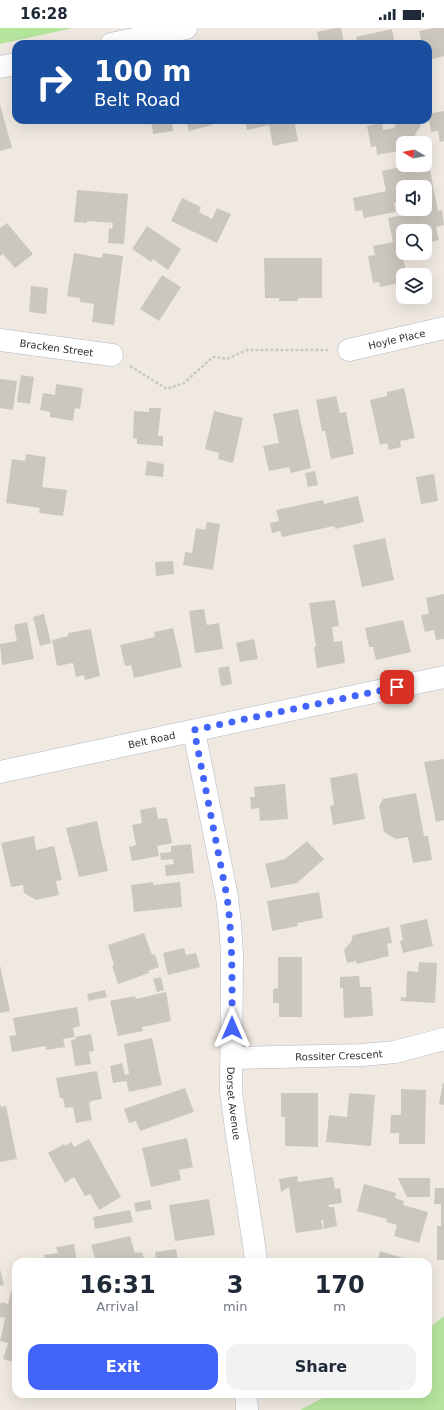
<!DOCTYPE html>
<style>
:root{--surface:#fff;--page:#f2f2f3;--text:#1f2937;--muted:#747a83;--accent:#4264fb}
body{margin:0;font-family:"DejaVu Sans",sans-serif;background:var(--page);color:var(--text);height:100vh;display:flex;flex-direction:column;font-size:15px;white-space:nowrap}
*{box-sizing:border-box;margin:0}
p{font-size:13px;color:var(--muted)}
.icon{flex:none;width:22px;height:22px;fill:none;stroke:currentColor;stroke-width:2;stroke-linecap:round;stroke-linejoin:round}
.map{position:relative;flex:1;overflow:hidden}
.drawer{position:absolute;left:12px;top:1230px;width:420px;height:140px;display:flex;flex-direction:column;background:var(--surface);border-radius:12px;box-shadow:0 4px 16px #0002}
.drawer>*{flex:none}
.hud{position:absolute;left:12px;top:12px;width:420px;height:84px;border-radius:12px;box-shadow:0 4px 16px #0002;background:#1a4fa0;color:#fff;overflow:hidden}
.needle{width:26px;rotate:279deg}
.tools{position:absolute;left:396px;top:108px;display:grid;gap:8px}
.tools a{display:grid;place-items:center;width:36px;height:36px;border-radius:8px;background:var(--surface);box-shadow:0 4px 16px #0002;font-size:20px}
.pin{position:absolute;display:grid;place-items:center;width:34px;height:34px;color:#fff;margin:-17px;border-radius:8px;box-shadow:0 2px 6px #0006}
.me{position:absolute;width:44px;margin:-22px;rotate:0deg;stroke-linejoin:round;filter:drop-shadow(0 0 3px #0008)}
.turn{display:flex;align-items:center;gap:14px;height:84px;padding:0 16px;font-size:18px}
.turn .icon{width:52px;height:52px;stroke-width:2.5}
.turn b{display:block;font-size:28px;line-height:34px}
.eta{display:flex;justify-content:space-evenly;align-items:center;height:68px;text-align:center}
.eta b{font-size:24px;font-weight:700;line-height:28px}
.cta{display:flex;gap:8px;margin-top:auto;padding:8px 16px}
.cta a{flex:1;height:46px;border-radius:12px;background:var(--accent);color:#fff;font-size:16px;font-weight:700;line-height:46px;text-align:center}
.cta a+a{background:var(--page);color:var(--text)}
.status{display:flex;justify-content:space-between;align-items:center;height:28px;padding:0 20px;background:var(--surface);direction:ltr}
.status svg{height:11px;fill:currentColor}
.map>svg:first-child{display:block}
.green{fill:#b6e59e}
.building{fill:#cbc7bf}
.lines{fill:none;stroke-linecap:round;stroke-linejoin:round}
.minor-casing{stroke:#b4b7c1;stroke-width:23}
.path{stroke:#c9c9c9;stroke-width:2.5;stroke-dasharray:3 2;stroke-linecap:butt}
.minor{stroke:#fff;stroke-width:22}
.route{stroke:#4264fb;stroke-width:7;stroke-dasharray:0 12.6}
.labels{text-anchor:middle;stroke-width:4;stroke-linejoin:round;paint-order:stroke}
.street-label{font-size:10px;fill:#2e2e2e;stroke:#fff}
</style>
<div class="status"><b>16:28</b><svg viewBox="0 0 49 12"><path d="M0 12V9h3v3zM5 12V6h3v6zM10 12V3h3v9zM15 12V0h3v12zM26 1h20v11H26zM47 4h2v5h-2z"/></svg></div>
<div class="map">
<svg width="444" height="1382" viewBox="0 0 444 1382">
<rect width="100%" height="100%" fill="#efe9e1"/>
<!-- green -->
<path class="green" d="M0,0H73L0,16Z
M444,1288V1382H300L330,1366H428V1301Z"/>
<!-- building -->
<path class="building" d="M334,0H341L344,16H319L317,4Z
M434,0H444V28L428,32V16H422L419,3Z
M392,1L395,16H358L356,9Z
M0,76L12,120L0,123Z
M444,83V113L440,114L438,103L431,104L428,86Z
M151,92H172L173,103L153,106Z
M186,92H211L212,97L189,103Z
M245,92H294L298,113L273,118L269,97L247,102Z
M398,92H413L421,97L410,115H403V122L377,127L376,118L371,119L367,98L382,95L383,102L394,100Z
M410,137H416L417,145L430,142L438,183L442,182L444,197L436,199L439,212L431,214L429,201L418,203H403V225H402L407,247H403V254L380,259L379,254L373,255L368,228L375,227L373,218L393,214L388,190L415,185L414,181H425V159H403V173L394,175L396,184L364,190L362,182L355,183L353,170L386,163L382,143Z
M77,162L128,166L124,216L108,215L109,200L112,201L113,195L87,193V195L74,194Z
M182,170L201,179L199,184L212,191L217,180L231,186L217,215L171,193Z
M7,195L33,226L15,240L3,226L0,228V200Z
M147,198L181,221L168,242L153,231L151,234L132,221Z
M74,225L102,230L103,225L123,228L114,297L92,294L94,276L80,274V270L67,268Z
M264,230H322V270H298V273H279V270H265Z
M162,247L181,259L159,293L140,281Z
M31,258L48,260L46,286L29,284Z
M21,347L34,349L30,376L17,374Z
M0,351L17,353L13,382L0,380Z
M56,356L83,360L80,381L75,380L73,393L50,389V384L40,382L43,365L55,367Z
M404,360L415,410L400,413L401,419L389,422L387,415L380,417L370,372L387,368V364Z
M336,368L340,385L346,384L354,426L331,431L325,403H322L316,372Z
M149,380H161L158,408H163V418L137,416V411L133,410L134,383L149,384Z
M298,381L311,440L291,445L289,439L269,443L263,418L279,415L273,386Z
M214,383L243,390L233,435L218,431L219,425L205,421Z
M26,426L46,429L42,459L67,462L63,488L39,485L40,480L6,475L12,431L25,433Z
M147,433L164,436L163,449L145,447Z
M315,443L318,457L308,459L305,445Z
M434,446L438,473L421,476L416,449Z
M358,468L364,494L335,501L334,498L282,509L280,503L272,505L270,495L279,493L276,482L323,472L324,476Z
M207,494L220,496L213,542L183,537L185,524L192,525L196,500L205,502Z
M385,510L394,552L362,559L353,517Z
M173,533L174,546L156,548L155,534Z
M444,566V611L436,612L434,602L425,604L421,587L429,586L426,570Z
M335,572L339,598L332,599L334,614L342,613L345,635L317,640L314,619L316,618L309,575Z
M204,581L207,597L219,595L223,621L195,625L189,583Z
M44,586L51,615L40,618L33,589Z
M403,592L411,624L376,632L373,619H369L365,600Z
M27,594L34,631L2,637L0,616L17,613L14,597Z
M173,600L182,639L134,650L131,637L125,638L120,617L155,609L154,604Z
M91,601L100,648L85,652L84,647L76,649L73,635L57,638L52,612L68,608V605Z
M254,611L258,631L240,634L236,615Z
M229,638L232,656L221,658L218,640Z
M444,731V792L436,794L424,734Z
M357,745L365,791L333,797L330,778L334,777L330,750Z
M285,756L288,791L260,793L259,780L251,781L250,769H255L254,759Z
M416,765L424,808H428L432,832L413,835L408,809L396,811L384,804L379,778L383,771Z
M156,779L158,791L167,790L172,815L157,818L159,828L132,833L129,819L136,817L132,797L142,795L140,782Z
M97,793L108,843L79,849L66,800Z
M34,808L36,822L54,818L62,852L56,853L59,867L36,872L24,865L23,857L11,859L1,815Z
M307,813L324,831L297,855L271,860L265,836L285,831Z
M191,816L194,845L166,848L165,837L174,836L173,831L161,832L160,825L171,824V818Z
M153,854V857L180,854L182,879L134,884L131,857Z
M319,864L323,890L297,895L298,898L272,903L267,873Z
M427,891L433,918L403,925L400,913L403,912L400,897Z
M389,899L392,915L387,916L389,928L357,936L356,933L347,935L344,922L351,914L353,907Z
M144,905L152,927L155,926L159,939L148,943L149,945L118,956L112,938L114,937L108,917Z
M184,920L186,927L196,925L200,939L168,947L163,925Z
M278,929H302V989H279V975H273V961L278,960Z
M419,934L437,935L435,975L401,973V969L406,970L407,943L418,944Z
M0,937L10,983L0,985Z
M359,948L360,959H371L373,988L344,990L343,960H340V949Z
M161,949L164,962L157,964L153,951Z
M105,962L107,969L89,973L87,966Z
M166,964L171,993L142,999L143,1003L118,1008L110,973L135,968L136,971Z
M77,979L80,998L73,1000L75,1009L63,1011L65,1019L46,1022V1018L12,1024L9,1008L16,1007L13,990Z
M91,1006L94,1023L89,1024L91,1036L75,1038L71,1012L76,1011L75,1009Z
M152,1010L162,1057L129,1064L126,1053L113,1055L110,1038L122,1035L125,1047L129,1046L124,1016Z
M97,1043L102,1071L91,1073V1074L89,1075L92,1092L76,1095L73,1079L65,1080L63,1070H60L56,1050Z
M443,1055H444V1077L439,1076Z
M185,1060L194,1084L140,1103L136,1093L129,1095L124,1081Z
M401,1061L426,1062L425,1116H399V1105H390L391,1087H401Z
M281,1065H318V1119L285,1118V1089H281Z
M349,1065L375,1067L371,1118L326,1114L329,1087L347,1089Z
M0,1077L2,1079L6,1078L17,1131L0,1134Z
M187,1110L193,1139L179,1142L181,1152L151,1159L142,1120Z
M89,1111L121,1169L99,1182L90,1166L85,1168L74,1149L65,1155L48,1125L64,1116L65,1118L71,1114L74,1119Z
M297,1148L298,1154L333,1149L335,1161L340,1160L342,1175L328,1177L329,1179H334L337,1198L324,1201L323,1192H321L323,1201L296,1205L289,1159L281,1164L279,1151Z
M398,1150H430V1169H407Z
M364,1156L396,1165L395,1170L404,1173L403,1177L428,1184L419,1215L394,1208L397,1197L386,1194L387,1191L357,1183Z
M435,1160H444V1232H437V1198H441V1176H434Z
M209,1171L215,1207L175,1213L169,1177Z
M150,1172L152,1181L136,1184L134,1175Z
M130,1182L133,1194L95,1201L93,1189Z
M130,1208L135,1225L142,1224L145,1234H96L91,1217Z
M74,1216L77,1234H46L44,1227L58,1225L56,1219Z
M176,1221L178,1232L156,1234L155,1224Z
M380,1223L416,1234H377Z
M0,1241L4,1257L0,1258Z
M11,1264L16,1265V1335L3,1331L8,1315L0,1313L5,1290L0,1289V1279L1,1274L8,1276Z"/>
<g class="lines">
<defs>
<g id="minor">
<path d="M111,16L186,0"/>
<path d="M0,39L16,36"/>
<path id="s1" d="M0,312L112,327"/>
<path id="s2" d="M349,322L444,300"/>
<path id="s3" d="M194,703L227,869L230,896L232,926L231,1063L236,1101L253,1210L256,1234"/>
<path id="s4" d="M0,744L444,649"/>
<path id="s5" d="M232,1030L362,1027L395,1024L444,1011"/>
<path d="M246,1366L247,1382"/>
</g>
</defs>
<!-- minor casing -->
<use href="#minor" class="minor-casing"/>
<!-- path -->
<path class="path" d="M130,338L167,361L184,355L213,329L227,331L247,322H329"/>
<!-- minor -->
<use href="#minor" class="minor"/>
</g>
<g class="lines">
<!-- route -->
<path class="route" d="M232,1000C232,956 233,913 227,869L194,702L397,659"/>
</g>
<g class="labels">
<!-- street labels -->
<g class="street-label">
<text dy="4" stroke="none"><textPath href="#s2" startOffset="49">Hoyle Place</textPath></text>
<text dy="4" stroke="none"><textPath href="#s1" startOffset="57">Bracken Street</textPath></text>
<text dy="4" stroke="none"><textPath href="#s4" startOffset="155">Belt Road</textPath></text>
<text dy="4" stroke="none"><textPath href="#s5" startOffset="107">Rossiter Crescent</textPath></text>
<text dy="4" stroke="none"><textPath href="#s3" startOffset="376">Dorset Avenue</textPath></text>
</g>
</g>
</svg>
<div class="tools">
<a><svg class="needle" viewBox="-14 -14 28 28"><path d="M0-13l5 13h-10z" fill="#e53935"/><path d="M0 13l5-13h-10z" fill="#747a83"/></svg></a>
<a><svg class="icon" aria-label="sound" viewBox="0 0 24 24"><path d="M4 9h4l5-4v14l-5-4H4zM17 9q2 3 0 6"/></svg></a>
<a><svg class="icon" aria-label="search" viewBox="0 0 24 24"><circle cx="10" cy="10" r="6"/><path d="M15 15l6 6"/></svg></a>
<a><svg class="icon" aria-label="layers" viewBox="0 0 24 24"><path d="M12 4l9 5-9 5-9-5zM3 14l9 5 9-5"/></svg></a>
</div>
<div class="pin" style="left:397px;top:659px;background:#d93025"><svg class="icon" aria-label="arrive" viewBox="0 0 24 24"><path d="M6 21V4h12l-3 4 3 4H6"/></svg></div>
<svg class="me" style="left:232px;top:1000px" viewBox="-20 -20 40 40"><path d="M0-17L14 15 0 8-14 15z" fill="#4264fb" stroke="#fff" stroke-width="4"/></svg>
<div class="hud">
<div class="turn"><svg class="icon" aria-label="right" viewBox="0 0 24 24"><path d="M7 20v-9h11M14 6l5 5-5 5"/></svg><div><b>100 m</b>Belt Road</div></div>
</div>
<section class="drawer">
<div class="eta">
<div><b>16:31</b><p>Arrival</p></div>
<div><b>3</b><p>min</p></div>
<div><b>170</b><p>m</p></div>
</div>
<div class="cta"><a>Exit</a><a>Share</a></div>
</section>
</div>
